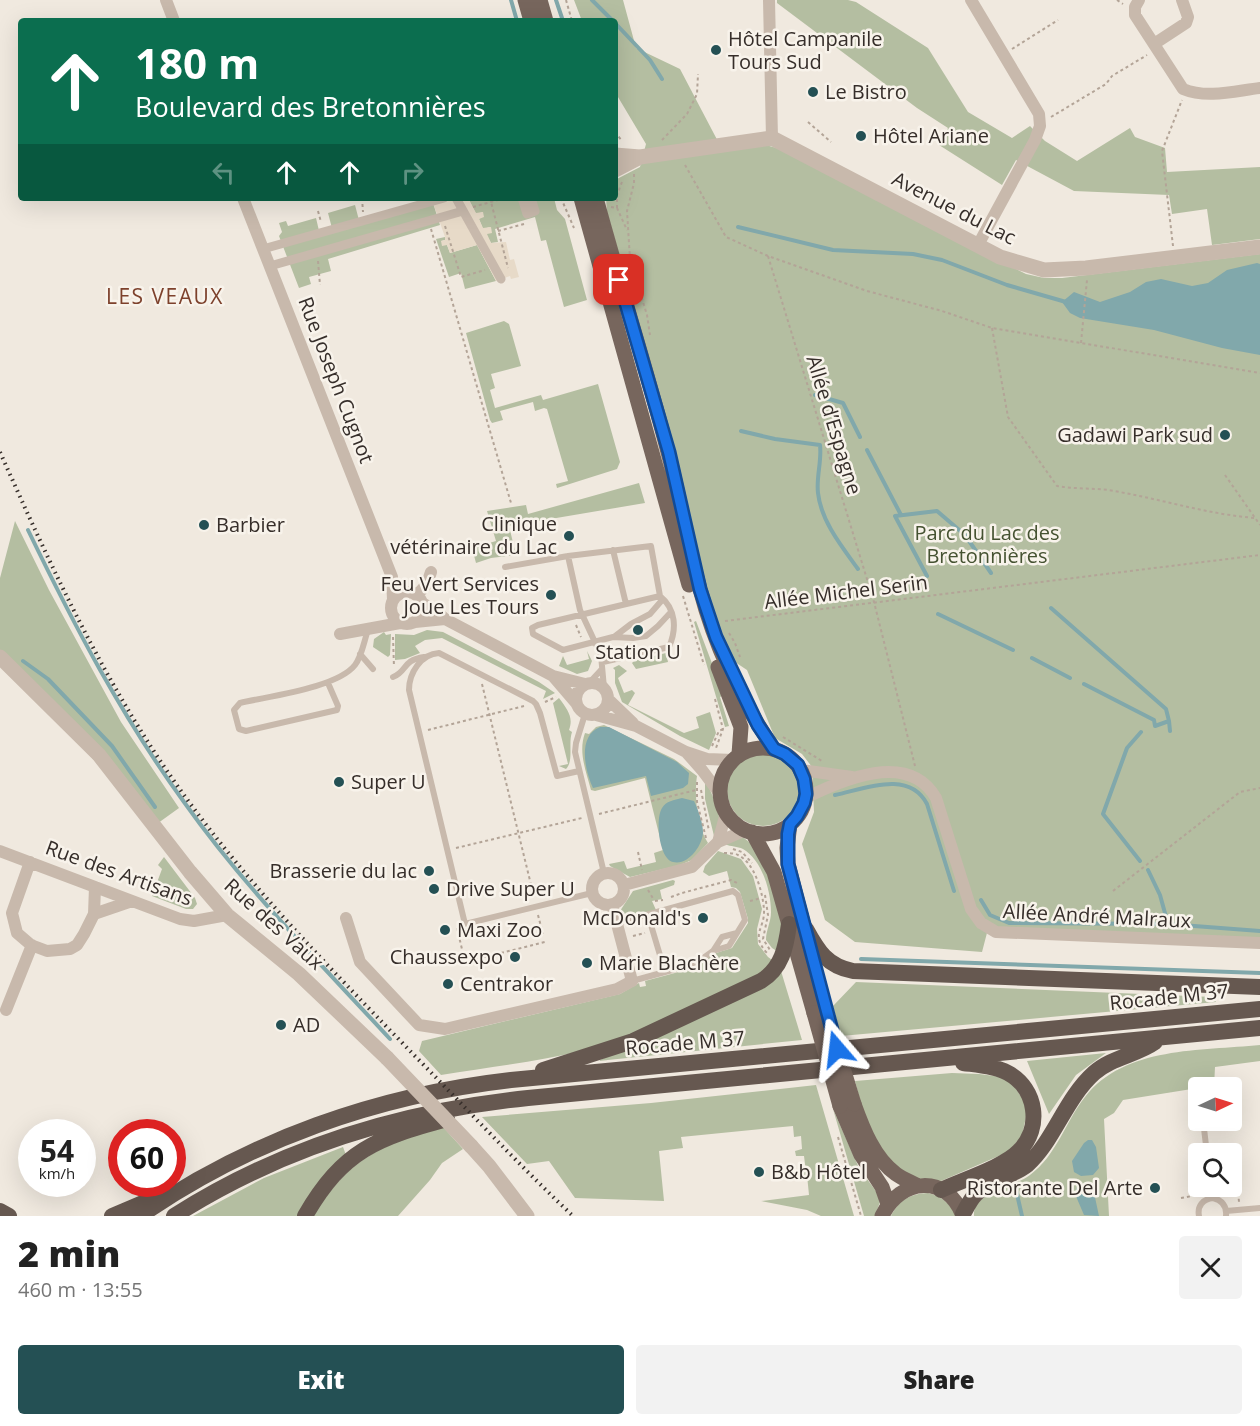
<!DOCTYPE html>
<meta charset="utf-8">
<style>
:root{--surface:#fff;--page:#f2f2f2;--text:#222;--muted:#767676;--accent:#245054}
body{margin:0;font-family:"Open Sans",sans-serif;background:var(--page);color:var(--text);height:100vh;display:flex;flex-direction:column;font-size:22px;white-space:nowrap}
*{box-sizing:border-box;margin:0}
p{font-size:20px;color:var(--muted)}
.icon{flex:none;width:33px;height:33px;fill:none;stroke:currentColor;stroke-width:2;stroke-linecap:round;stroke-linejoin:round}
.map{position:relative;height:1216px;overflow:hidden}
.side{display:flex;flex-direction:column;background:var(--surface);flex:1}
.side>*{flex:none}
.guide{position:absolute;left:18px;top:18px;width:600px;height:183px;border-radius:6px;box-shadow:0 6px 24px #0002;background:#0b6e4f;color:#fff;overflow:hidden}
.needle{width:39px;rotate:86deg}
.controls{position:absolute;left:1188px;top:1077px;display:grid;gap:12px}
.controls a{display:grid;place-items:center;width:54px;height:54px;border-radius:6px;background:var(--surface);box-shadow:0 6px 24px #0002;font-size:30px}
.speed{position:absolute;left:18px;top:1119px;display:flex;gap:12px;font-size:30px;font-weight:700;text-align:center}
.speed>*{display:grid;place-content:center;width:78px;height:78px;border-radius:50%;background:var(--surface);box-shadow:0 6px 24px #0002;line-height:1}
.speed small{font-size:15px;font-weight:400}
.speed .limit{border:9px solid #d22;background:#fff;color:#111}
.pin{position:absolute;display:grid;place-items:center;width:51px;height:51px;color:#fff;margin:-26px;border-radius:12px;box-shadow:0 3px 9px #0006}
.me{position:absolute;width:66px;margin:-33px;rotate:343deg;stroke-linejoin:round;filter:drop-shadow(0 0 4px #0008)}
.turn{display:flex;align-items:center;gap:21px;height:126px;padding:0 18px;font-size:27px}
.turn .icon{width:78px;height:78px;stroke-width:2.5}
.turn b{display:block;font-size:42px;line-height:51px}
.lanes{display:flex;align-items:center;height:57px;padding:0 18px;background:#0003;justify-content:center;gap:30px;direction:ltr}
.lanes .off{opacity:.35}
.round{display:grid;place-items:center;flex:none;width:63px;height:63px;border-radius:6px;background:var(--page)}
.headline{display:flex;align-items:center;justify-content:space-between;height:102px;padding:0 18px}
h1{font-size:36px;font-weight:800;line-height:45px}
.action{display:flex;gap:12px;margin-top:auto;padding:12px 18px}
.action a{flex:1;height:69px;border-radius:6px;background:var(--accent);color:#fff;font-size:24px;font-weight:800;line-height:69px;text-align:center}
.action a+a{background:var(--page);color:var(--text)}
.map>svg:first-child{display:block}
.green{fill:#b4bea1}
.plaza{fill:#e7dac8}
.water{fill:#81a8ab}
.lines{fill:none;stroke-linecap:round;stroke-linejoin:round}
.stream{stroke:#81a8ab;stroke-width:4}
.path{stroke:#b3a497;stroke-width:2;stroke-dasharray:3 3;stroke-linecap:butt}
.service{stroke:#c8b9ac;stroke-width:6}
.pedestrian{stroke:#c8b9ac;stroke-width:9}
.minor{stroke:#c8b9ac;stroke-width:12}
.tertiary{stroke:#c8b9ac;stroke-width:15}
.primary{stroke:#77665d;stroke-width:15}
.trunk{stroke:#665850;stroke-width:16}
.rail{stroke:#362e2a;stroke-width:4;stroke-dasharray:1.5 4.5;stroke-linecap:butt}
.tertiary-bridge{stroke:#c8b9ac;stroke-width:15}
.primary-bridge{stroke:#77665d;stroke-width:15}
.route-casing{stroke:#114b97;stroke-width:15}
.route{stroke:#1a73e8;stroke-width:10}
.poi-dot{fill:#245054;stroke:#f8f3eb;stroke-width:2}
.labels{text-anchor:middle;stroke-width:5;stroke-linejoin:round;paint-order:stroke}
.poi-label{font-size:20px;fill:#362e2a;stroke:#f8f3eb;text-anchor:start}
.street-label{font-size:20px;fill:#362e2a;stroke:#f8f3eb}
.park-label{font-size:20px;fill:#455231;stroke:#f8f3eb}
.neighbourhood-label{font-size:21px;letter-spacing:1.5px;fill:#7d412c;stroke:#f8f3eb}
</style>
<div class="map">
<svg width="1260" height="1216" viewBox="0 0 1260 1216">
<rect width="100%" height="100%" fill="#f0e9df"/>
<!-- green -->
<path class="green" d="M574,0H623L636,48L680,69L723,151L762,144L784,150L1026,274L1044,278H1062L1260,254V943L988,929L982,952L855,942L825,920L802,844L814,812L812,767L802,754L775,738L747,670L732,660L712,614L700,568L687,500L673,446L607,212L606,198H615V180L640,167L646,144L615,92V21H582Z
M777,0H848L856,2L928,48L968,112L1012,138L1030,126L1045,141L1077,161L1130,128L1135,137L1165,148L1167,172L1260,167V239L1212,245L1207,209L1172,214L1169,195L1074,191L1016,160L1002,185L939,145L948,128L917,108L777,3Z
M468,198H554L557,210L565,219L587,300L564,307L546,240L541,241L535,217L495,229L498,242L491,243L486,234L490,227L483,229L479,219L483,212L476,214Z
M433,203L440,225L328,259L331,271L309,277L311,284L299,288L279,236L282,232L279,223L286,221L288,226L316,218L320,235L333,232L328,213L355,205L360,224Z
M445,237V240L441,241L447,245L450,253L477,245L496,281L465,289L461,273L449,277L436,239Z
M504,321L509,324L521,366L491,374L495,388L490,390L495,408L541,395L543,400L598,384L620,462L617,469L557,488L556,484L568,481L547,409L544,408L535,411L533,402L500,411L503,420L492,423L490,420L466,333Z
M639,483L645,503L509,526L516,555L491,558L476,563L472,548L496,541L487,511L526,505L528,514Z
M15,521L49,590L121,722L179,808L154,826L0,657V578Z
M696,621L724,695L720,697L729,726L725,727L694,622Z
M427,630L443,632L539,682L555,693L543,699L546,691L442,638L425,640L415,646L420,653L405,659L395,660V634L414,635Z
M384,632L386,635L391,634L390,655L388,657L373,647L374,639Z
M587,651L592,661L588,671L577,674L559,666L563,656L567,665L589,659Z
M666,653L668,662L636,669L632,663L634,661Z
M619,665L627,671L618,678L624,693L632,690L635,693L628,705L684,733L699,728L696,717L710,712L716,733L709,750L680,736L622,702L615,683V670L613,668Z
M559,698C567,709 574,717 569,730L572,732C568,743 574,761 566,769L559,766L568,764L553,703Z
M604,725L674,759L697,776C694,795 697,827 708,843L692,860L680,865L630,877L610,866L609,864L624,861L627,869L656,862L654,853L663,850L645,778L595,791L591,790C586,771 578,752 585,733L589,734L596,727Z
M727 790a36 36 0 1 1 72 0a36 36 0 1 1-72 0Z
M705,779C712,792 716,806 720,820L714,836L705,799Z
M741,837C763,843 780,908 782,930C783,937 781,946 780,953L772,948L766,940C766,930 771,922 771,912C771,891 762,860 743,849C737,846 731,847 725,844Z
M718,851L741,859L753,876L762,909L757,929L758,944L768,957L775,962L771,970C711,998 650,1033 585,1050C538,1062 489,1067 441,1075L419,1051L422,1041L620,994L639,983L640,987L646,986L645,981L686,970L716,953L732,948L748,923V919L740,892L736,888L731,887L727,871L709,876L703,872L705,866Z
M164,857L195,898L197,904L193,909H186L152,896L162,869L158,865Z
M673,880L675,881L674,885L660,890L662,899L652,901L656,910L629,918L620,916V911L633,891Z
M781,971L802,1040L598,1061Z
M856,982L1213,997L1216,1002L841,1036L833,1006Z
M1260,1045V1061L1215,1067L1214,1087L1198,1088L1123,1100L1114,1113L1104,1119L1109,1216H974C972,1192 1015,1187 1030,1175C1057,1155 1065,1122 1085,1097C1125,1046 1201,1051 1260,1045Z
M1106,1053L1076,1075L1049,1114L1027,1061Z
M952,1073L979,1074L1002,1077L1014,1086L1024,1101L1027,1112L1022,1136L1008,1152L941,1181L918,1179L899,1171L868,1131L855,1081Z
M816,1085L854,1216H821L807,1210L761,1201L809,1195L807,1175L799,1176L798,1173L806,1172L804,1156H796L795,1151L802,1149L801,1136L794,1137L793,1126L681,1137L683,1148L659,1151L664,1201L575,1198L549,1161L527,1164L482,1117L651,1103Z
M833,1109L859,1168L878,1194L880,1202L875,1216H864Z
M443,1127L463,1149L442,1163L430,1180L398,1216H313C350,1158 380,1145 443,1127Z
M343,1147L346,1155L298,1216H193L264,1178Z
M928,1193C943,1197 949,1203 957,1216H891C899,1200 910,1194 928,1193Z"/>
<!-- plaza -->
<path class="plaza" d="M439,198H468L476,213L483,212L484,217L479,219L483,228L491,227L492,233L487,234L491,243L506,242L510,260L514,259L519,277L511,279L510,276L496,281L477,245L450,253L447,245L442,246L441,241L445,240V237L432,200Z"/>
<!-- water -->
<path class="water" d="M1257,263L1260,264V355L1222,348L1154,330L1080,318L1070,313L1062,302L1074,292L1100,302L1130,292L1146,282L1161,279L1192,286L1208,283L1227,270Z
M600,727H609L677,762L689,773L688,784L683,788L651,796L646,776L593,788C585,771 577,736 600,727Z
M682,798L694,801C698,809 703,823 703,832C703,845 688,866 673,862C659,859 655,819 662,808C666,801 674,800 682,798Z
M1088,1140H1092L1096,1147L1099,1168L1093,1175L1081,1176L1074,1172L1072,1161L1084,1143Z
M1088,1184L1093,1188L1099,1216L1084,1215L1075,1194L1077,1187Z"/>
<g class="lines">
<!-- stream -->
<path class="stream" d="M511,0L517,21
M556,0L563,21
M592,0L613,21
M615,23L650,60L662,79
M738,227L833,250L913,254L942,260L1007,285L1066,302
M815,395L843,403L860,437
M741,431L775,439L820,445C822,461 816,477 818,493C821,521 842,547 858,569
M867,450L901,515
M28,530C74,625 122,717 184,802C245,888 319,962 390,1039
M927,576L895,516L937,511L965,535L991,573
M1051,608L1166,709L1169,721
M938,614L1013,650
M1032,658L1070,678
M23,661L48,679L112,746L155,807
M1084,684L1154,720L1155,726L1169,721L1170,731
M835,795C864,789 909,769 927,804L954,891
M1140,861L1103,814L1127,748L1141,732
M1148,870L1160,895L1168,924L1260,931
M981,900L990,915L1009,923L1168,924
M861,959L1260,973
M1016,1190L1022,1216"/>
<!-- path -->
<path class="path" d="M566,0L572,21
M1117,0L1123,4
M1012,49L1058,20
M1051,117L1106,84L1112,76L1147,55
M808,122L831,142
M615,132L622,141
M662,140L687,114L697,94L698,74
M685,165L726,237L768,256L867,291L942,311L992,328L1260,373
M634,174V183L627,211L630,259L647,315L650,335
M362,198L363,212
M490,198L508,268
M561,198L574,228
M473,207L505,198
M611,207L617,208L627,230
M617,208V195L622,182
M318,211L321,222
M445,226L461,277L485,270
M431,229L511,503
M498,231L524,224
M1173,246L1162,151L1182,100
M768,256L874,602L915,766
M318,261L320,285
M992,328L1008,417L1057,486C1074,489 1091,488 1108,490C1158,498 1205,514 1255,518
M1081,343L1087,280
M1225,475L1260,525
M683,596L704,665
M725,621L1260,555
M576,625L581,637
M729,633L735,643L740,657
M393,637L394,667
M482,684L534,897
M715,699L723,729L716,748
M545,702L556,697
M428,730L524,706
M783,737L822,761
M712,746L719,731L723,729
M697,782V802L706,838
M701,790L709,831
M599,814L696,790
M456,848L582,818
M733,849L742,852L752,863
M638,852L642,870
M724,853C729,853 734,853 738,855C755,863 763,893 764,910C765,929 750,934 767,953
M648,890L654,900
M1113,891L1240,792L1260,788
M765,895L768,915L763,939L770,950
M671,897L682,893L731,880L737,883
M655,901L663,900
M750,901L761,898
M538,915L543,934
M457,928L465,962L545,942
M633,936L645,933
M838,1137L861,1216
M1217,1187L1227,1192L1238,1191L1239,1202
M1181,1198L1192,1196L1202,1189"/>
<!-- service -->
<path class="service" d="M613,550L626,604
M568,556L580,610L601,655L604,688
M505,567L568,556L651,546L660,596L538,625L532,628L533,634L563,650L613,637L633,638L646,636L658,626L671,612
M614,637L631,624L650,614L663,599
M360,654L373,669
M603,662L669,647C677,629 676,609 660,596
M393,677C407,672 402,660 424,657
M328,683L338,706L337,710L246,731L239,729L234,710L240,703C269,696 337,688 355,665C362,656 364,641 368,630
M589,683L602,669
M585,714L576,743L575,752L604,873
M579,771L557,776L540,713L536,704L533,701L439,653C421,654 409,673 409,690L465,924L592,893
M648,915L665,972
M617,923L733,891L738,895L745,920L729,946L713,951L702,959L687,966L632,981
M713,951L722,937L737,933
M1203,1120L1207,1154
M1209,1186L1211,1198
M1226,1211L1260,1208
M1199,1216C1197,1206 1203,1199 1213,1198C1222,1200 1227,1206 1226,1216"/>
<!-- pedestrian -->
<path class="pedestrian" d="M456,198L501,279
M522,198L527,214L535,211L531,198
M263,249L444,198
M270,266L463,211"/>
<!-- minor -->
<path class="minor" d="M166,0L174,21
M769,0L772,138
M971,0L1039,114L1040,126L1035,140L978,245
M1139,0L1135,7V15L1183,89C1207,99 1235,91 1260,88
M1154,44L1186,23L1188,17L1182,0
M243,198L392,577L393,600
M391 608a16 16 0 1 1 32 0a16 16 0 1 1-32 0Z
M417,595L427,584L431,572
M445,619L553,676
M415,622L445,619L436,611L422,603
M340,634L400,623
M576 699a16 16 0 1 1 32 0a16 16 0 1 1-32 0Z
M608,699L633,723
M577,704L553,676L585,684
M596,715L636,726L686,752L707,759L733,760
M687,753L702,770L720,794
M801,770L852,777
M805,798C843,780 908,750 936,798L971,909L981,923L996,932L1260,943
M718,842L746,830
M0,851L180,919L194,921L227,915
M30,862L12,913L17,933L31,945L47,951L70,949L77,945L84,934L94,914L95,887
M592 889a16 16 0 1 1 32 0a16 16 0 1 1-32 0Z
M624,885L692,867L718,842L726,813
M94,914L132,901
M346,918L360,962L419,1025L445,1029L617,989L632,981L612,905
M6,1010L32,945"/>
<!-- tertiary -->
<path class="tertiary" d="M615,155L640,157L772,138L1000,257L1044,270L1086,268L1260,247
M615,170L640,157
M0,657L99,755L190,872L227,915L299,974L387,1058
M471,1146L489,1166L527,1216"/>
<!-- primary -->
<path class="primary" d="M525,0L531,21
M540,0L546,21
M581,198L689,585
M596,198C619,283 646,367 668,452C680,497 687,544 700,589C715,646 741,701 774,749
M718,667L741,727L739,754
M720 791a43 43 0 1 1 86 0a43 43 0 1 1-86 0Z
M790,824L787,848L788,864L826,1012
M752,832L774,872L814,1013
M854,1104C863,1129 874,1158 896,1174C903,1179 911,1182 918,1186
M840,1106L861,1155L882,1187L888,1204
M882,1216C900,1178 947,1173 963,1216"/>
<!-- trunk -->
<path class="trunk" d="M806,929C818,951 827,966 853,971L1260,987
M543,1070L633,1041L761,981C782,968 786,947 789,924
M941,1190C962,1180 1004,1167 1019,1151C1042,1128 1037,1089 1008,1073C995,1066 978,1065 963,1063
M0,1211L9,1216
M963,1214C967,1207 970,1200 975,1195C988,1180 1012,1177 1027,1165C1054,1141 1065,1099 1094,1073C1112,1057 1137,1055 1155,1042
M112,1216L152,1199
M140,1216C250,1140 378,1095 511,1080L1260,1009
M174,1216C282,1147 402,1111 528,1098L1260,1028
M305,1216C343,1150 377,1138 447,1119"/>
<!-- rail -->
<path class="rail" d="M0,452C48,560 97,667 163,765C235,872 324,962 413,1054C466,1108 518,1164 573,1216"/>
<!-- tertiary-bridge -->
<path class="tertiary-bridge" d="M387,1058L471,1146"/>
<!-- primary-bridge -->
<path class="primary-bridge" d="M826,1012L854,1104
M814,1013L840,1106"/>
</g>
<g class="lines">
<defs>
<path id="route" d="M619,280L669,452L700,589L716,637L758,725L774,749L785,754L798,765L804,779L806,794L804,803L797,816L790,824L788,834V864L837,1049"/>
</defs>
<!-- route casing -->
<use href="#route" class="route-casing"/>
<!-- route -->
<use href="#route" class="route"/>
</g>
<!-- markers -->
<g class="poi-dot">
<circle cx="716" cy="50" r="6"/>
<circle cx="813" cy="92" r="6"/>
<circle cx="861" cy="136" r="6"/>
<circle cx="1225" cy="435" r="6"/>
<circle cx="204" cy="525" r="6"/>
<circle cx="569" cy="536" r="6"/>
<circle cx="551" cy="595" r="6"/>
<circle cx="638" cy="630" r="6"/>
<circle cx="339" cy="782" r="6"/>
<circle cx="429" cy="871" r="6"/>
<circle cx="434" cy="889" r="6"/>
<circle cx="703" cy="918" r="6"/>
<circle cx="445" cy="930" r="6"/>
<circle cx="515" cy="957" r="6"/>
<circle cx="587" cy="963" r="6"/>
<circle cx="448" cy="984" r="6"/>
<circle cx="281" cy="1025" r="6"/>
<circle cx="759" cy="1172" r="6"/>
<circle cx="1155" cy="1188" r="6"/>
</g>
<g class="labels">
<!-- poi labels -->
<g class="poi-label">
<text x="728" y="46">Hôtel Campanile<tspan x="728" dy="23">Tours Sud</tspan></text>
<text x="825" y="99">Le Bistro</text>
<text x="873" y="143">Hôtel Ariane</text>
<text x="1213" y="442" text-anchor="end">Gadawi Park sud</text>
<text x="557" y="531" text-anchor="end">Clinique<tspan x="557" dy="23">vétérinaire du Lac</tspan></text>
<text x="216" y="532">Barbier</text>
<text x="539" y="591" text-anchor="end">Feu Vert Services<tspan x="539" dy="23">Joue Les Tours</tspan></text>
<text x="638" y="659" text-anchor="middle">Station U</text>
<text x="351" y="789">Super U</text>
<text x="417" y="878" text-anchor="end">Brasserie du lac</text>
<text x="446" y="896">Drive Super U</text>
<text x="691" y="925" text-anchor="end">McDonald's</text>
<text x="457" y="937">Maxi Zoo</text>
<text x="503" y="964" text-anchor="end">Chaussexpo</text>
<text x="599" y="970">Marie Blachère</text>
<text x="460" y="991">Centrakor</text>
<text x="293" y="1032">AD</text>
<text x="771" y="1179">B&amp;b Hôtel</text>
<text x="1143" y="1195" text-anchor="end">Ristorante Del Arte</text>
</g>
<!-- street labels -->
<g class="street-label">
<text transform="translate(954 208) rotate(27)" y="7">Avenue du Lac</text>
<text transform="translate(336 380) rotate(69)" y="7">Rue Joseph Cugnot</text>
<text transform="translate(834 425) rotate(73)" y="7">Allée d’Espagne</text>
<text transform="translate(846 592) rotate(-7)" y="7">Allée Michel Serin</text>
<text transform="translate(119 873) rotate(20)" y="7">Rue des Artisans</text>
<text transform="translate(1097 916) rotate(3)" y="7">Allée André Malraux</text>
<text transform="translate(274 924) rotate(42)" y="7">Rue des Vaux</text>
<text transform="translate(1169 997) rotate(-6)" y="7">Rocade M 37</text>
<text transform="translate(685 1043) rotate(-5)" y="7">Rocade M 37</text>
</g>
<!-- park labels -->
<g class="park-label">
<text x="987" y="540">Parc du Lac des<tspan x="987" dy="23">Bretonnières</tspan></text>
</g>
<!-- neighbourhood labels -->
<g class="neighbourhood-label">
<text x="165" y="304">LES VEAUX</text>
</g>
</g>
</svg>
<div class="controls">
<a><svg class="needle" viewBox="-14 -14 28 28"><path d="M0-13l5 13h-10z" fill="#e53935"/><path d="M0 13l5-13h-10z" fill="#767676"/></svg></a>
<a><svg class="icon" aria-label="search" viewBox="0 0 24 24"><circle cx="10" cy="10" r="6"/><path d="M15 15l6 6"/></svg></a>
</div>
<div class="speed"><div>54<small>km/h</small></div><div class="limit">60</div></div>
<div class="pin" style="left:619px;top:280px;background:#d93025"><svg class="icon" aria-label="arrive" viewBox="0 0 24 24"><path d="M6 21V4h12l-3 4 3 4H6"/></svg></div>
<svg class="me" style="left:837px;top:1049px" viewBox="-20 -20 40 40"><path d="M0-17L14 15 0 8-14 15z" fill="#1a73e8" stroke="#fff" stroke-width="4"/></svg>
<div class="guide">
<div class="turn"><svg class="icon" aria-label="ahead" viewBox="0 0 24 24"><path d="M12 20V5M6 11l6-6 6 6"/></svg><div><b>180 m</b>Boulevard des Bretonnières</div></div>
<div class="lanes"><svg class="icon off" aria-label="left" viewBox="0 0 24 24"><path d="M17 20v-9H6M10 6l-5 5 5 5"/></svg><svg class="icon" aria-label="ahead" viewBox="0 0 24 24"><path d="M12 20V5M6 11l6-6 6 6"/></svg><svg class="icon" aria-label="ahead" viewBox="0 0 24 24"><path d="M12 20V5M6 11l6-6 6 6"/></svg><svg class="icon off" aria-label="right" viewBox="0 0 24 24"><path d="M7 20v-9h11M14 6l5 5-5 5"/></svg></div>
</div>
</div>
<section class="side">
<div class="headline"><div><h1>2 min</h1><p>460 m · 13:55</p></div><a class="round"><svg class="icon" aria-label="close" viewBox="0 0 24 24"><path d="M6 6l12 12M18 6L6 18"/></svg></a></div>
<div class="action"><a>Exit</a><a>Share</a></div>
</section>
